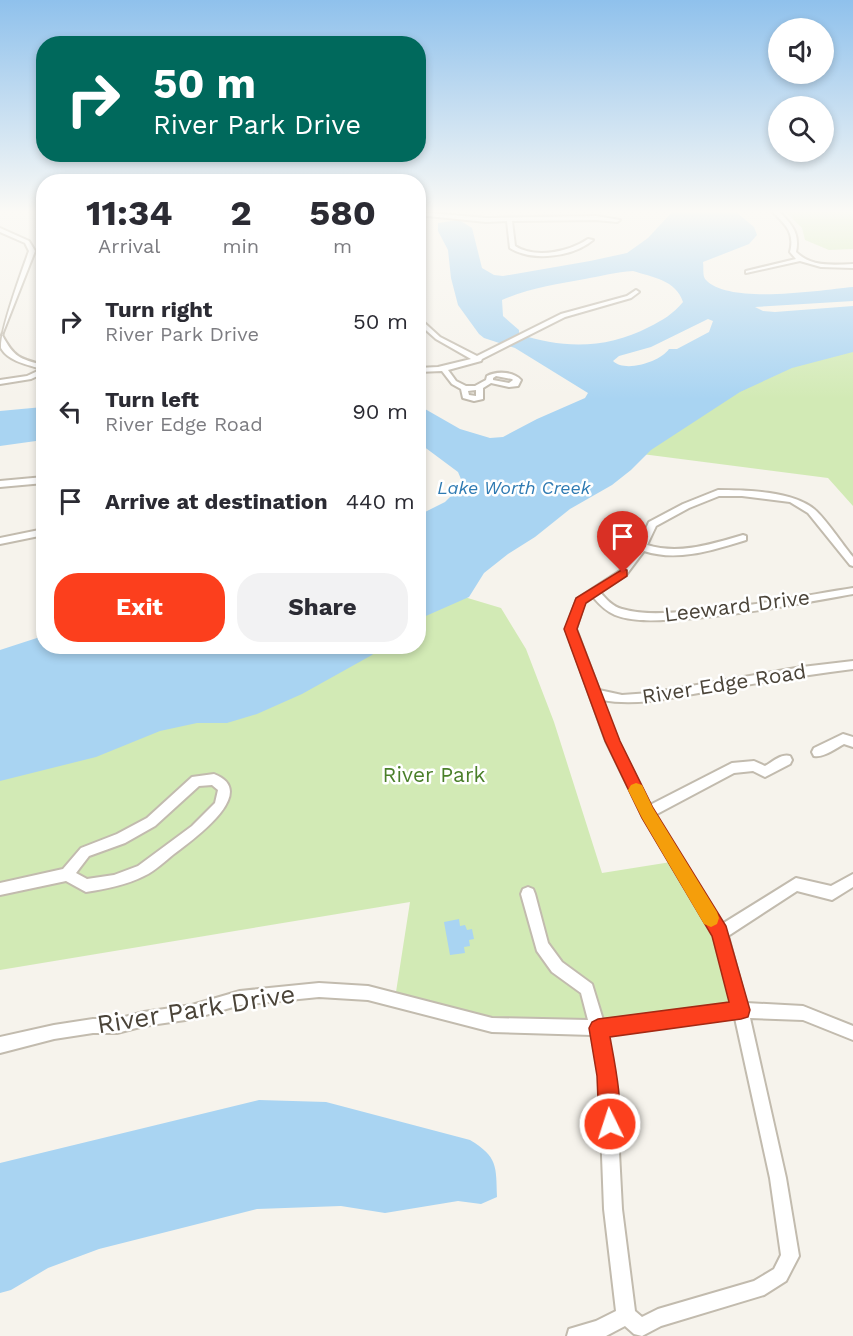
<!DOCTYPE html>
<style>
:root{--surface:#fff;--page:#f2f2f3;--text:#2b2b33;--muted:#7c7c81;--accent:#fc3f1d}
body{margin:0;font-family:"Work Sans",sans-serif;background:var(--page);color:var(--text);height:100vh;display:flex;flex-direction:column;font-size:22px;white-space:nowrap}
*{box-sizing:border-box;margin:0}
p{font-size:20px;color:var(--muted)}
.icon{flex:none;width:33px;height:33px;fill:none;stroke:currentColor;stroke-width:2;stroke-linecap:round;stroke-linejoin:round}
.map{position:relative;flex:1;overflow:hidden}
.sheet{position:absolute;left:36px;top:174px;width:390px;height:480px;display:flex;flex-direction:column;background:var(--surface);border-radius:24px;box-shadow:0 3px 9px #0003}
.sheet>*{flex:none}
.banner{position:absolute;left:36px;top:36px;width:390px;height:126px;border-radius:24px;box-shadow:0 3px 9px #0003;background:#00695c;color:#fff;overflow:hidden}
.controls{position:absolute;left:768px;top:18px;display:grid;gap:12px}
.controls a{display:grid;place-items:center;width:66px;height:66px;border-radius:50%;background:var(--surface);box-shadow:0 3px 9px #0003;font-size:30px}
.pin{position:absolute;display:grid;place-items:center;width:51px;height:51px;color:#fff;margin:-62px -26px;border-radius:50% 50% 50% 0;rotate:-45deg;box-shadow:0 0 6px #0007}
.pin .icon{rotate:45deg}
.me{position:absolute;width:66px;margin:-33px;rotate:356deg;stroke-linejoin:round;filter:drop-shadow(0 0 4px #0008)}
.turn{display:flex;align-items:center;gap:21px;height:126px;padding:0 18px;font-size:27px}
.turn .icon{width:78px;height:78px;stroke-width:2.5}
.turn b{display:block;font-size:42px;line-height:51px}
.eta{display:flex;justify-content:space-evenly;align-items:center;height:102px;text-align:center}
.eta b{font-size:36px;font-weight:700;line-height:42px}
.primary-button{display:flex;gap:12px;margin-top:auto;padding:12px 18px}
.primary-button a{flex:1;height:69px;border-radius:24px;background:var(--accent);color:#fff;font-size:24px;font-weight:700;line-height:69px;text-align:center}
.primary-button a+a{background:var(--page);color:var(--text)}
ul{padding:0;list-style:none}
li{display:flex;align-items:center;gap:18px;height:90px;padding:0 18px}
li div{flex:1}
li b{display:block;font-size:22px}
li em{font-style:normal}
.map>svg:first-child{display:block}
.green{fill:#d2eab5}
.water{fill:#a9d4f2;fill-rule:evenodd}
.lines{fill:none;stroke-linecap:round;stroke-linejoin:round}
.minor-casing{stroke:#c2bbae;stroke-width:4}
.minor{fill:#fff;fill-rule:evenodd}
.route{fill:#fc3f1d;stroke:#a42913;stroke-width:1.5}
.slow{fill:#f59e0b}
.labels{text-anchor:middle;stroke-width:5;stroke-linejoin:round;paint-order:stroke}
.far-water-label{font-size:18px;font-style:italic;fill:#2e7ab2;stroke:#fff}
.street-label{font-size:21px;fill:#4b4439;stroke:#fff}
.park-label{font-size:21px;fill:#4a7f2a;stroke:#fff}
.near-street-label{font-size:26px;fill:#4b4439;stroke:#fff}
</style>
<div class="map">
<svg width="853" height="1336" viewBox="0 0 853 1336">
<rect width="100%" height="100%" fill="#f6f3ec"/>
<!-- green -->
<path class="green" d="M786,212H853V249L829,250L805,240L802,228Z
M853,349V506L828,478L642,454L753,381L838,351Z
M461,596L501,608L526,649L554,722L602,873L671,862L714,934L733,1002L605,1020L493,1017L396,992L410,902L0,970V779L367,647L418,646L419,617Z"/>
<!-- water -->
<path class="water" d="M672,212H736L754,227L757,235L749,244L703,262C704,268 702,276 706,280C729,305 821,290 853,287V301L755,307L763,311L775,312L853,306V352L792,368L740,392L651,450L631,470L612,485L570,509L535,537L508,554L484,573L469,597L419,619V515L445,502L463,484L458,472L419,443L418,405L460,429L490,438L503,437L537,419L585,398L588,393L515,348L484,338L479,334L458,305L451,278L448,250L438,231V223L459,220L472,228L482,268L494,275L503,276L590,261L627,253L648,238ZM633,271C652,277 676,280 683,302C673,314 663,320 649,327C607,349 563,349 519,334V330L503,316L502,300C529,288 557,284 585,279C601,276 616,272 633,271ZM708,319L713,321L709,332L677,349H669C660,362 625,373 613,361L619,356L651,347Z
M43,407V440L0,446V411Z
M43,636L44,646L380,647L372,655L302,694L257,714L227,723H197L160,731L96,757L0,781V650Z
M459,919L460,926L465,925L467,930L472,929L474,939L469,940L470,946L464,947L465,953L450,955L444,922Z
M259,1100L326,1102L470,1140C498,1157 496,1166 497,1197L481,1204L458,1201L385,1213L341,1206L257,1209L99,1249L48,1268L11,1290L0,1293V1163Z"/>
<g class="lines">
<defs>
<path id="minor" d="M418,212L486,218L596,216L620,220L617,222L596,220L512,221L515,246C535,259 569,252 588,239L593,240C573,257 532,262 510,248L507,221L486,222L418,215Z
M773,212H779C792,224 800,234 796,252C811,267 833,265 853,264V268L821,267L800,261L746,273V271L796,259L790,252C795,233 786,225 773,212Z
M0,228L29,241L35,251L2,335C14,357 19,359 44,365V373L31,379L0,384V380L27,376L42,369C28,365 8,361 1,348C0,330 22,271 29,251L25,243L0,232Z
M636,290L639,292L631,298L565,317L482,359L481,361L448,370L456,381L466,386H475L486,380L487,376C496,371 513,371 521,380L518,386L509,387L491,383L483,388V399L474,401L463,398L461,389L452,384L442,371L418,372V368L438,367L471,359L436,339L418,323V317L440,337L477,356L561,314L627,296ZM496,376L512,379L513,380L509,383L493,380V378ZM476,390V396L469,395L468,391Z
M44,477V483L0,487V481Z
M718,490C746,490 792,491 814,509C826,519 842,544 853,557V566L850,565L808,513L790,502L742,496H719L689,508L656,526L647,545C679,555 712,544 743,535L746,536V540C713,550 678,562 644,551L626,575L600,592C606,599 613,607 622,609C642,615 665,613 685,612C742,608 797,597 853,588V594C797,604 740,615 683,619C661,620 636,623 615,615C606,611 599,604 593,597L584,603L576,629L599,690L622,695L650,693L802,667L853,661V669C807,675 762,682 716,690C679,696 640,707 602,700L618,741L650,805L732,763L754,761L765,766C772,762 782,753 790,756L792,760L790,764L765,777L753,771L734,773L655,815L722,924L796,878L831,886L853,874V887L832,900L797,891L728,936L746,1003L803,1006L853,1026V1040L803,1020L750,1018L786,1178L799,1256L786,1281L764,1295L661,1326L642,1336L634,1334L625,1326L606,1336H567L569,1329L596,1321L616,1311L604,1209L599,1076L592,1035L492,1032L368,1000L319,997L240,1005L192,1019L144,1026L117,1033H93L54,1039L0,1053V1037L54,1025L93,1019H117L144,1012L192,1005L240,991L319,983L368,986L492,1018L588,1020L581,993L552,972L537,951L521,894L523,889L528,887L533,889L535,894L548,943L562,962L592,984L603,1020L732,1004L714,936L643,817L606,741L566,629L577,599L620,571L638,546L649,522L683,504ZM735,1018L770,1178L781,1255L774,1269L754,1281L658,1309L642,1317L635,1311L622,1209L615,1076L607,1034Z
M44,529V535L0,544V538Z
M843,734L853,737V747L844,744C835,749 823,758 814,756L812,752L814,748Z
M214,774C261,792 191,841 174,854C165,861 155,871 144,876C126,885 106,889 86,892L66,881L0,895V883L63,869L81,848L117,834L147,818L192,777ZM212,785L218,790L215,803L192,826L138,866L114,875L87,879L76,873L89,856L125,843L155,826L199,786Z"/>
</defs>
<!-- minor casing -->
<use href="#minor" class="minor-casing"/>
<!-- minor -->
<use href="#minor" class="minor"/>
</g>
<!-- sky -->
<linearGradient id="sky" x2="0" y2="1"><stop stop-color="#8fc1ec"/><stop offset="0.53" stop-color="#fbfaf6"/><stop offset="1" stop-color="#fbfaf6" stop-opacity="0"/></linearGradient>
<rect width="853" height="399" fill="url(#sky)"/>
<!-- route -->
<path class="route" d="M623,569L627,570V576L586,603L577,629L620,741L653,808L726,926L750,1010L748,1017L741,1019L610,1037C614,1059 625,1111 617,1131L610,1134L602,1131L599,1124L597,1076L589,1028L592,1022L598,1019L729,1002L712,936L642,818L605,741L564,629L576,598Z"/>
<!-- slow -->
<path class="slow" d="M636,783L642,785L653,808L717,912L719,918L717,924L711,927L704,924L642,818L628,790L631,785Z"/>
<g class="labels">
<!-- far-water labels -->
<g class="far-water-label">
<text x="514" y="494">Lake Worth Creek</text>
</g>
<!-- street labels -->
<g class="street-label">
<text transform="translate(737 606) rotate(-7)" y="7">Leeward Drive</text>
<text transform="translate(724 684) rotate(-9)" y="7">River Edge Road</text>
</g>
<!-- park labels -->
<g class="park-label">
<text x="434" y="782">River Park</text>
</g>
<!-- near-street labels -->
<g class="near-street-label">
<text transform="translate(196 1009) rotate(-9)" y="9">River Park Drive</text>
</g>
</g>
</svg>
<div class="controls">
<a><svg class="icon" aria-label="sound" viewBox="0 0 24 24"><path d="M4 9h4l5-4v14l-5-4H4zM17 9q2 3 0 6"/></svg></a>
<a><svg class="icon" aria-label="search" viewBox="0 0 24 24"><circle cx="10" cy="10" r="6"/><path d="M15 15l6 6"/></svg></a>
</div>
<div class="pin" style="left:623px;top:573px;background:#d93025"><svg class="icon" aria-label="arrive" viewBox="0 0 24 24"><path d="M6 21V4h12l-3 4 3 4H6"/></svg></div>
<svg class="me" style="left:610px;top:1124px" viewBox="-20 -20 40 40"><circle r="17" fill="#fc3f1d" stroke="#fff" stroke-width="3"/><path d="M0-11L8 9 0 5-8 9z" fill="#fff"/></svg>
<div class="banner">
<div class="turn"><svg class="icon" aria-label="right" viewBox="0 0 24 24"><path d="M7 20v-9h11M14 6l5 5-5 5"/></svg><div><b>50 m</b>River Park Drive</div></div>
</div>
<section class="sheet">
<div class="eta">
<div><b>11:34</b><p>Arrival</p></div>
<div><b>2</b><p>min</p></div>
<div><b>580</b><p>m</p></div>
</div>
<ul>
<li><svg class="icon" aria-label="right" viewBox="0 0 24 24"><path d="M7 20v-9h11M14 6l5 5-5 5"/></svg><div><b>Turn right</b><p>River Park Drive</p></div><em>50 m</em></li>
<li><svg class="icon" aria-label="left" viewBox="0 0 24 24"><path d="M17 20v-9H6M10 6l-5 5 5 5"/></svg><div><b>Turn left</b><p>River Edge Road</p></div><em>90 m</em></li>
<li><svg class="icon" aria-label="arrive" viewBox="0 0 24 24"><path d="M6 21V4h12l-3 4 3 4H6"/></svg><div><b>Arrive at destination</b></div><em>440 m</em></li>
</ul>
<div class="primary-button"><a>Exit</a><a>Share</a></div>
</section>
</div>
